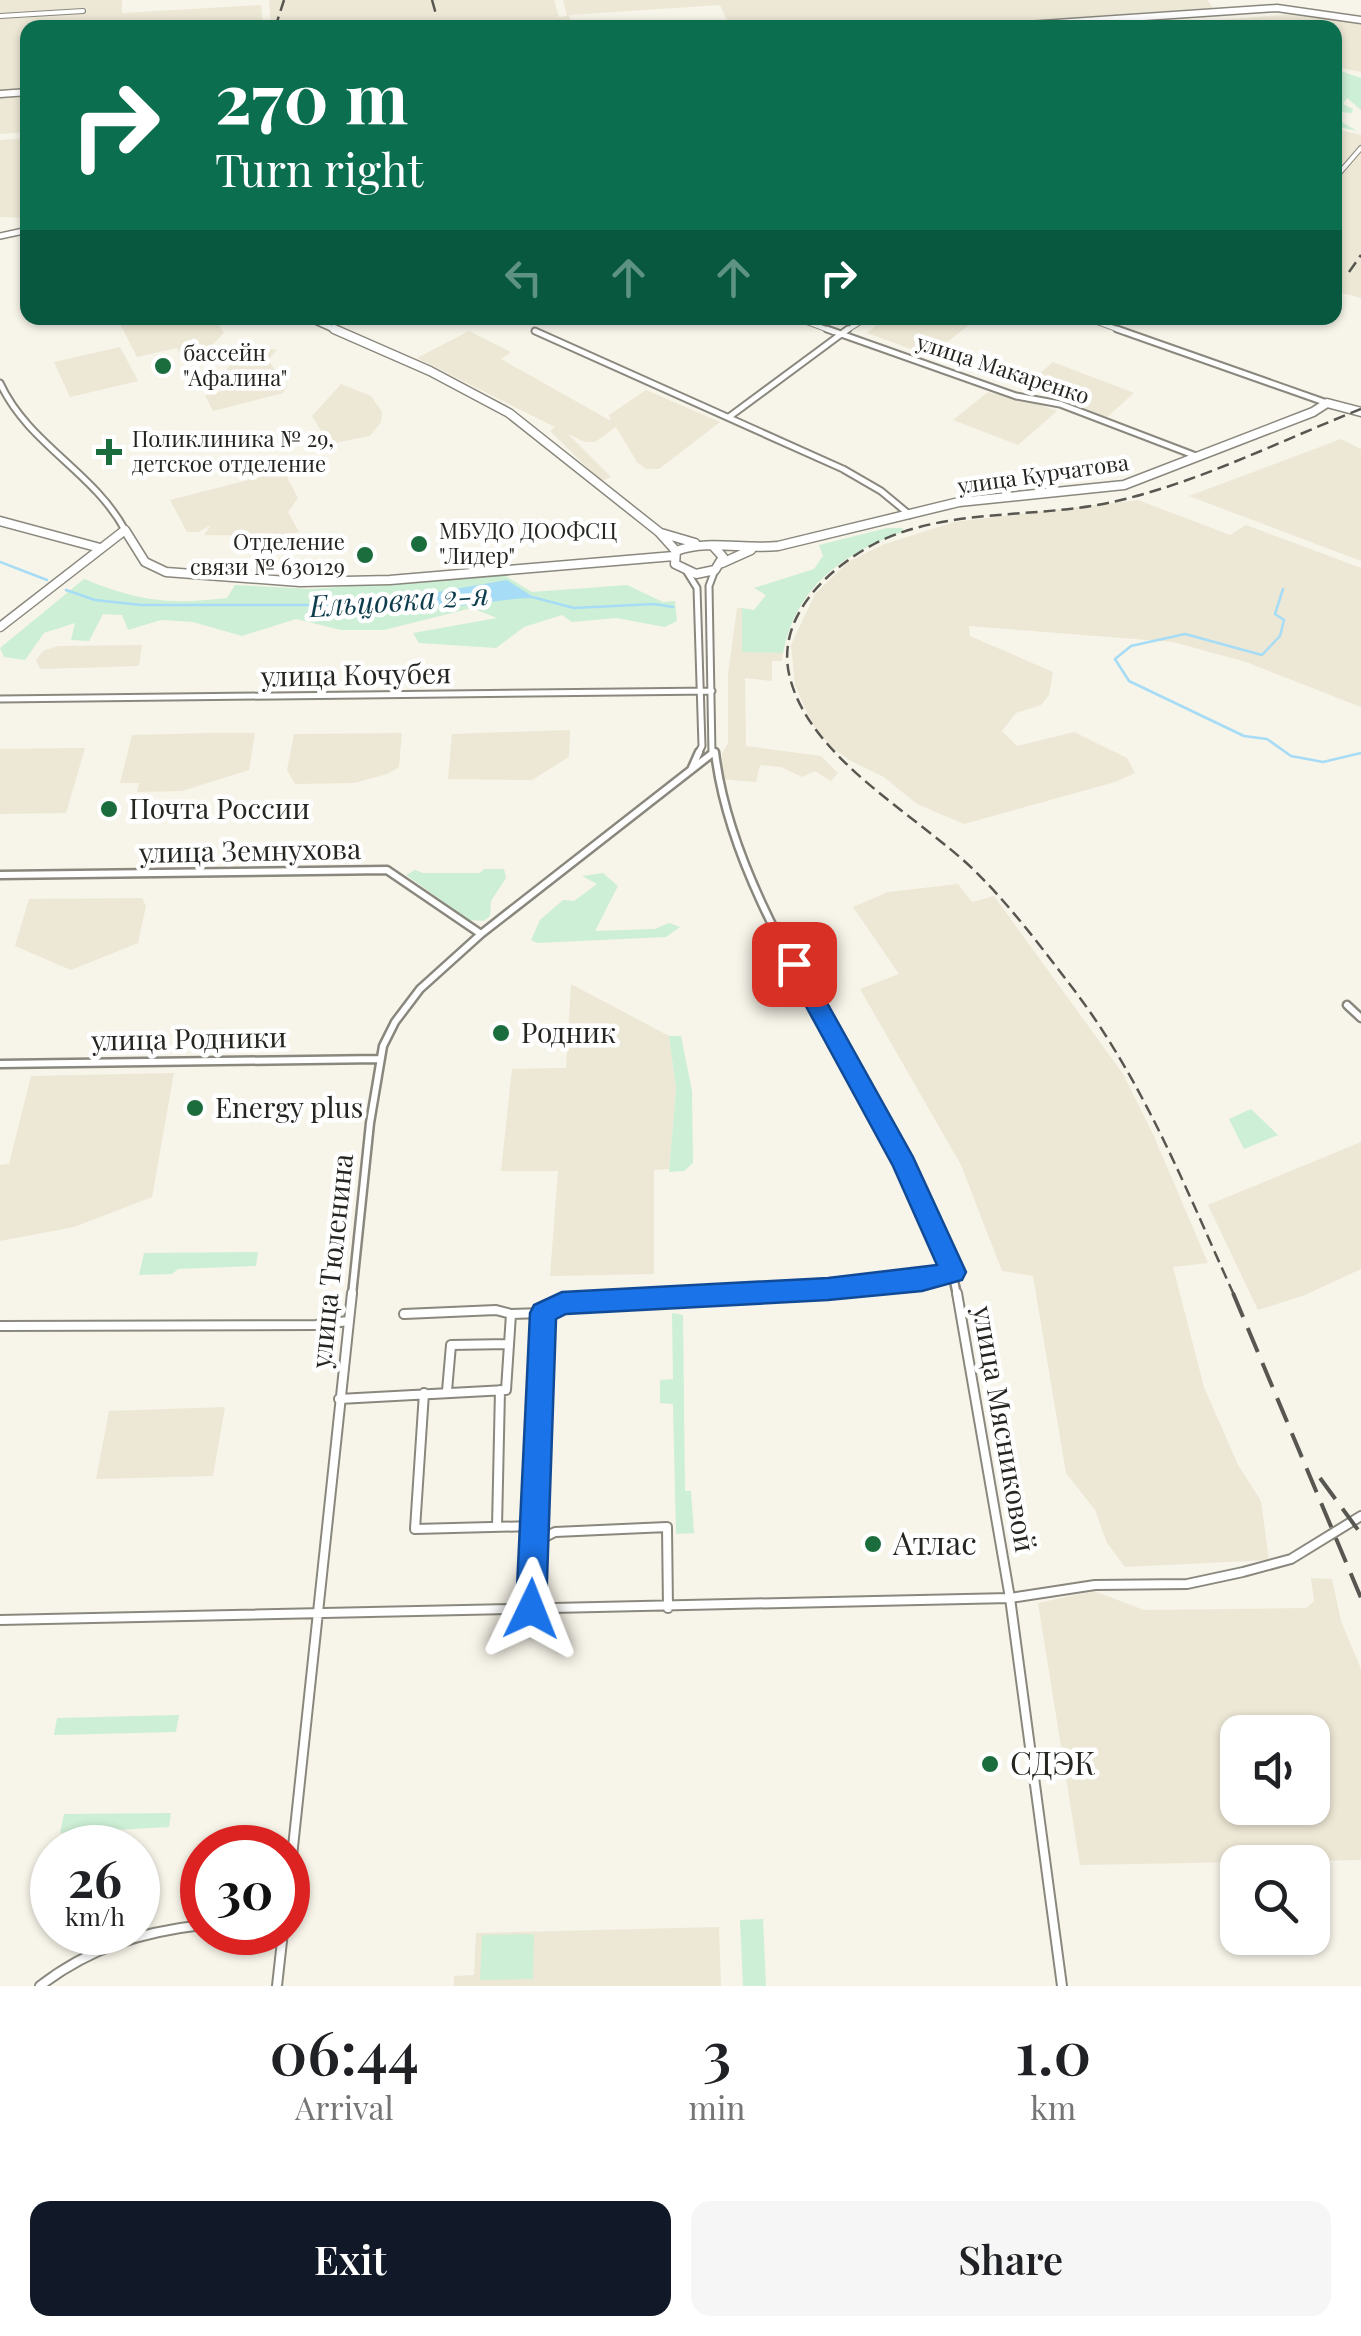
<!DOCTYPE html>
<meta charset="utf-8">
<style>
:root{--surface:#fff;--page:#f6f6f6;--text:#202124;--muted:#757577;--accent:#111827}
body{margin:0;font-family:"Playfair Display",serif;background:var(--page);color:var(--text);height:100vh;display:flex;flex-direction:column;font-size:38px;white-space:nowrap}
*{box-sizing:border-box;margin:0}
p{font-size:32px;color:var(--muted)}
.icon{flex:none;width:55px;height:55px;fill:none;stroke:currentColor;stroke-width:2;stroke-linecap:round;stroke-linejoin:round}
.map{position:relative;height:1986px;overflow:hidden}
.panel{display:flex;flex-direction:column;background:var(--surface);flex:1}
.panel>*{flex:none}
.banner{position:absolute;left:20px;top:20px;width:1322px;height:305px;border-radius:20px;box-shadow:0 2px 8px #0004;background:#0b6e4f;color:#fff;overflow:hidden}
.controls{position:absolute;left:1220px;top:1715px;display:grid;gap:20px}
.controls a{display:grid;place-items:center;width:110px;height:110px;border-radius:20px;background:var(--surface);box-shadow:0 2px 8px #0004;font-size:50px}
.speed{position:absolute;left:30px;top:1825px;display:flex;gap:20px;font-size:50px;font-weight:700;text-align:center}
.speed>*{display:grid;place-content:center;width:130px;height:130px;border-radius:50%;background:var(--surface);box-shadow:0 2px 8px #0004;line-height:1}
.speed small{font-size:25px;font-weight:400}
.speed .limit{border:15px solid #d22;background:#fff;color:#111}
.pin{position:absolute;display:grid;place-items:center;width:85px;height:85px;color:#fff;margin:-42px;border-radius:20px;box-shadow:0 5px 15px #0006}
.me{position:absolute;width:110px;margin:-55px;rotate:2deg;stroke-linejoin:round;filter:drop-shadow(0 0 8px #0008)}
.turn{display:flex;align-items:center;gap:35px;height:210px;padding:0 30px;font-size:45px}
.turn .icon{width:130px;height:130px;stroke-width:2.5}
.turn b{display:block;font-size:70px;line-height:85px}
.lanes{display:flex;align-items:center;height:95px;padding:0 30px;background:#0003;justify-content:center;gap:50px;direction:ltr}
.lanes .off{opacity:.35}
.eta{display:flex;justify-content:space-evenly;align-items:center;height:170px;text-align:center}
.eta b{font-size:60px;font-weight:600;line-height:70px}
.cta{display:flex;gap:20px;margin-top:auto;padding:20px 30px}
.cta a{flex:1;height:115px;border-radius:20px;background:var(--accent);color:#fff;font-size:40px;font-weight:600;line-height:115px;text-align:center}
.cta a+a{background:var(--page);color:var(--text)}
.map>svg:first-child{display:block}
.built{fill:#ede7d5;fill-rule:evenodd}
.green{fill:#cdefd5}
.water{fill:#a6dcf5}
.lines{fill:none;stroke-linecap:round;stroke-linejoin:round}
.stream{stroke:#a6dcf5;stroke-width:2.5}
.minor-far3-casing{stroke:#8a887e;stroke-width:6}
.minor-far2-casing{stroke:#8a887e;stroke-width:9}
.minor-far1-casing{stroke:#8a887e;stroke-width:11}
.minor-casing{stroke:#8a887e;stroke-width:12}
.major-far1-casing{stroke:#8a887e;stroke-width:8}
.major-casing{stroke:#8a887e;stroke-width:11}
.highway-casing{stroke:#8a887e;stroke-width:9}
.minor-far3{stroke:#fff;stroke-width:4}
.minor-far2{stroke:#fff;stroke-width:5}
.minor-far1{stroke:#fff;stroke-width:6}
.minor{stroke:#fff;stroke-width:8}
.major-far1{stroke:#fff;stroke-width:5}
.major{stroke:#fff;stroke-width:8}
.highway{stroke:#fff;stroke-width:6}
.rail-far1{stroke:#575650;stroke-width:2.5;stroke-dasharray:12 6;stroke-linecap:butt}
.rail{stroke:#575650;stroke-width:4;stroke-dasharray:26 12;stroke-linecap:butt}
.route{fill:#1a73e8;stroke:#114b97;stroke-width:2.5}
.poi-dot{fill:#1c6d3e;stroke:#fff;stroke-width:4}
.labels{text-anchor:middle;stroke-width:9;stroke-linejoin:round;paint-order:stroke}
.far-poi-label{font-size:22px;fill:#262521;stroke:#fff;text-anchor:start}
.far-street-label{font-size:22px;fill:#262521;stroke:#fff}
.street-label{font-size:28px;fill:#262521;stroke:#fff}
.poi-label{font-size:28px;fill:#262521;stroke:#fff;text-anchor:start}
.water-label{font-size:30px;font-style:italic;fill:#0d3c4d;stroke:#fff}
.near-poi-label{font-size:32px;fill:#262521;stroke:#fff;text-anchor:start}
</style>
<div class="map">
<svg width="1361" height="1986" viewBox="0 0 1361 1986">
<rect width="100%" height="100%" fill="#f7f4e9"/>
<!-- built -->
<path class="built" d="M0,0H122V13L261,5L263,27L28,28L27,132L0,134Z
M269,0H554L559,17L567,16L563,0H1207L1213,8L917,28L730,27L720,5L569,15L573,27L271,28Z
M1305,13L1361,22V72L1335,67V28L1160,25Z
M1335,129L1361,135V298L1335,291Z
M27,138V218L0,217V140Z
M117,318H215L224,333L208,349L181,355L177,348L137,357Z
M886,318H968L975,320L930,356L867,333Z
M469,331L511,352L501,359L611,421L609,415L646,390L720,422L659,469H646L637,462L616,427L595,442H585L568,434L611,477L601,481L550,431L555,427L417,358Z
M250,345L277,350L268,360L287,386L283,393L213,411L205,395L231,389L223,373Z
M120,347L138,381L70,397L54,362Z
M1053,362L1134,393L1107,417L1026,385Z
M341,384L371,396L382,412L381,422L370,436L329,444L312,416Z
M988,392L1038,404L1057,411L1018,445L953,420Z
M1341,439L1361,449V561L1189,496Z
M275,473L278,477L286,475L298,498L288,512L299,532L285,536L204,535L211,525L198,532H187L170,500Z
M1138,500L1230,535L1246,525L1361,568V707L1246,662L1173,642L969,626L970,636L1053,672L1049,695L1041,705L1016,713L1002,731L1017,746L1074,732L1127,758L1135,773L1115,782L964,824L917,804L884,777L851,761L831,747L812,724L795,685L791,645L815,594L848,562L882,545L954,522Z
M737,608H742V651L783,653L782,661H772V681L745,678L746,746L821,756L838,773L831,781L815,771L802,777L781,767L760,765L756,782L721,779L722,754L728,743V674Z
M142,645L139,666L40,669L36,660L43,651L58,646Z
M570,730L569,757L532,780L448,779L452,734Z
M209,733H255L249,770L182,791L137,792L139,783H120L132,735Z
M402,733L399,767L387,774L354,783L295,784L287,770L294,734Z
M85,748L66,813L0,814V749Z
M958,884L972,902L994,896L1123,1074L1153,1134L1208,1263L1173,1267L1204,1387L1238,1465L1261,1501L1269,1560L1125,1567L1107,1543L1095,1510L1066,1473L1033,1276L1002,1271L961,1165L860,989L899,974L853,907L888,892Z
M142,898L146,906L138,943L71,970L15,946L29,899Z
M571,984L669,1036L676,1089L669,1169L654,1170V1274L550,1276L558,1171H501L512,1069L566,1068Z
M174,1073L152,1197L74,1227L0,1241V1165L9,1164L31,1076Z
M1361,1142V1269L1305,1295L1258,1310L1208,1205Z
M225,1407L213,1476L96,1479L109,1411Z
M1311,1578L1332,1579L1341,1621L1361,1669V1860L1080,1865L1038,1603L1094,1591L1144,1610L1306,1608L1314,1601ZM1238,1732H1312V1808H1238Z
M719,1927L721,1986H454V1976L474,1975L476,1933Z"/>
<!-- green -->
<path class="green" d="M1335,69L1361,78V110L1347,98L1343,104L1353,109L1352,113L1337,112L1340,121L1357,131L1335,126Z
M887,528H903L902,532C841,555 796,587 783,653L742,652V608L754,610L766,595L754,588L814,569L823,556L819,545Z
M504,575L532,592L627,585L663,602L675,601L677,621L665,627L616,618L572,622L562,615L524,627L496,648L419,643L413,633L497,618L472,608L384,630H341L296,619L242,636L193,622L161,620L128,630L122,615L103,614L89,641L71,640L75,623L44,633L25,660L4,657L0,648L84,579C138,601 169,605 227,598L235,585L310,589Z
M484,869H504L506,878L491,901L490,916L484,921L469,920L406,875L415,870L423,873H480Z
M603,873L618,886L595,931L655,929L669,923L680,927L666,937L537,943L531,940L540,920L563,900L574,901L597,884L582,876Z
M669,1036H681L692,1091L693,1163L684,1171L669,1172L676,1089Z
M1251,1109L1278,1135L1244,1149L1229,1119Z
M258,1252L256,1266L178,1269L172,1274L139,1275L144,1253Z
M672,1313L683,1315L685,1491H691L694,1533L676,1534L673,1404L660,1403V1380L673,1379Z
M179,1715L176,1732L54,1735L57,1718Z
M171,1813L169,1827L60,1833L64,1814Z
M763,1919L766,1986H743L740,1920Z
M534,1934L533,1979L480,1980L482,1935Z"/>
<!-- water -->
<path class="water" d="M507,580L535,598C498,598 464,610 428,605L420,595Z"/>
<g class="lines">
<!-- stream -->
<path class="stream" d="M0,562L47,580
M1283,589L1275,614L1284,620L1280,636L1262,655L1185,634L1131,646L1115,659L1129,681L1244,736L1267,739L1291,756L1323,762L1361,753
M66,590L95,600L141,605H427
M532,597L574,608L654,604L673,607"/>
<defs>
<path id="minor-far3" d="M0,16L83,11
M1335,178L1361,148
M796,318L834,332
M1086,318L1125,332
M844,332L867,318"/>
<path id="minor-far2" d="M827,329L1016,396L1060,404L1196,456
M1117,329L1327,403
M535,331L843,469L881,491L910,515
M0,383C28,444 93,471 125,530
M729,417L848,329
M687,572L697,588L702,746L698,754
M0,699L712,691
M712,754L709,586L715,570"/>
<path id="minor-far1" d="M715,752C733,905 856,1054 919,1195C933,1228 951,1260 957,1295
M691,770L699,752
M0,875L387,870L481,934
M1347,1005L1361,1018
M0,1064L379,1059
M352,1295L370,1123L383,1046L395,1022L420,989L481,934L714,752
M711,1295L922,1280L953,1272"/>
<path id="minor" d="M957,1293L1010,1598L1062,1986
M404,1314L496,1310L511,1314
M0,1326L316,1325L348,1321
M447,1391L451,1345L509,1344
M424,1393L415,1529L534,1526
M339,1399L506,1390L511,1314L543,1313L563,1303L759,1293
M497,1527L500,1390
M539,1540L555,1532L667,1527L668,1608
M531,1609L543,1313
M0,1620L1010,1598L1095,1585L1187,1584L1243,1572L1291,1559L1361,1516
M288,1894L352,1293
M40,1986C89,1948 141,1932 202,1925
M277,1986L283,1932"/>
<path id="major-far1" d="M0,236L28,230
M309,318L340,332"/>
<path id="major" d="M334,329L430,371L509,413L659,532L676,551
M0,521L100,548
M661,533L695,543
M713,546L723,557L715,570L696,574L675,564L676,551C709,539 743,550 778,546L959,502L1124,485L1313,412L1327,403L1361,412
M722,563L751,550
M0,627L125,530L145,562L166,572L300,582L390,580L674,556"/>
<path id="highway" d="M982,28L1277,8L1361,20
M0,94L28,92"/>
</defs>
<!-- minor-far3 casing -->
<use href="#minor-far3" class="minor-far3-casing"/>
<!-- minor-far2 casing -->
<use href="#minor-far2" class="minor-far2-casing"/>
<!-- minor-far1 casing -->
<use href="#minor-far1" class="minor-far1-casing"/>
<!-- minor casing -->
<use href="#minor" class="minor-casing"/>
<!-- major-far1 casing -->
<use href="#major-far1" class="major-far1-casing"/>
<!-- major casing -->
<use href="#major" class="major-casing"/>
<!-- highway casing -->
<use href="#highway" class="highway-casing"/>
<!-- minor-far3 -->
<use href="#minor-far3" class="minor-far3"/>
<!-- minor-far2 -->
<use href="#minor-far2" class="minor-far2"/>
<!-- minor-far1 -->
<use href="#minor-far1" class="minor-far1"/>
<!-- minor -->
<use href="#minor" class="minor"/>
<!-- major-far1 -->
<use href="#major-far1" class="major-far1"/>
<!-- major -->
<use href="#major" class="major"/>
<!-- highway -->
<use href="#highway" class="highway"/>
<!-- rail-far1 -->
<path class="rail-far1" d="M432,0L436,14
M275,28L284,0
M1349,272L1361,255
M1234,1295C1185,1187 1142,1077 1068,982C1039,944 1010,906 976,872C919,816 811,760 790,678C774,618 828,568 876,543C950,506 1042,520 1121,500C1204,480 1282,440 1361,409"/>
<!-- rail -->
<path class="rail" d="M1233,1293L1361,1598
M1320,1478L1361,1534"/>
</g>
<!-- route -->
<path class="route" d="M794,956L802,958L913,1157L966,1272L962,1280L922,1291L828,1300L566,1314L556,1319L546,1609L541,1619L531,1623L521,1619L516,1609L530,1313L534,1305L562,1292L828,1278L937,1265L893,1166L783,964Z"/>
<!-- markers -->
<g class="poi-dot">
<circle cx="163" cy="366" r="10"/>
<path d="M104 437h10v10h10v10h-10v10h-10v-10h-10v-10h10z"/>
<circle cx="419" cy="544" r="10"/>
<circle cx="365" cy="555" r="10"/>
<circle cx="109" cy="809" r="10"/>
<circle cx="501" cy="1033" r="10"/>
<circle cx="195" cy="1108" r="10"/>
<circle cx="873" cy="1544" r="10"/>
<circle cx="990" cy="1764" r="10"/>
</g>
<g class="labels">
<!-- far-poi labels -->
<g class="far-poi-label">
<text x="183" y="361">бассейн<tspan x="183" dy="25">"Афалина"</tspan></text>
<text x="132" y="447">Поликлиника № 29,<tspan x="132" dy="25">детское отделение</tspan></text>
<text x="439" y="539">МБУДО ДООФСЦ<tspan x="439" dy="25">"Лидер"</tspan></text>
<text x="345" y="550" text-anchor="end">Отделение<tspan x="345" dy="25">связи № 630129</tspan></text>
</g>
<!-- far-street labels -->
<g class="far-street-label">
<text transform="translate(1003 369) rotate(18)" y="8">улица Макаренко</text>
<text transform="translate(1043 474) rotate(-8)" y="8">улица Курчатова</text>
</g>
<!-- street labels -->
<g class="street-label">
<text transform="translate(356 675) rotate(-1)" y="10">улица Кочубея</text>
<text transform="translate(250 851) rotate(-1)" y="10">улица Земнухова</text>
<text transform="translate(189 1039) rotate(-1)" y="10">улица Родники</text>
<text transform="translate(332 1261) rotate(-84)" y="10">улица Тюленина</text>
<text transform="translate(1004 1429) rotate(80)" y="10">улица Мясниковой</text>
</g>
<!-- poi labels -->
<g class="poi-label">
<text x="129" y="819">Почта России</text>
<text x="521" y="1043">Родник</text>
<text x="215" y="1118">Energy plus</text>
</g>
<!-- water labels -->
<g class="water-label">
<text transform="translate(399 601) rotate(-4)" y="10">Ельцовка 2-я</text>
</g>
<!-- near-poi labels -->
<g class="near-poi-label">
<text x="893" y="1555">Атлас</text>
<text x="1010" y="1775">СДЭК</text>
</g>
</g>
</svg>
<div class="controls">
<a><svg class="icon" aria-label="sound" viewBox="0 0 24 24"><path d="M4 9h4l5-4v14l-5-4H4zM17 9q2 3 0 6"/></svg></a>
<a><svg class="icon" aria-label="search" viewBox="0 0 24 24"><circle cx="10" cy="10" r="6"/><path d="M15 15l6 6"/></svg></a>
</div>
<div class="speed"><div>26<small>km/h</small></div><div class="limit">30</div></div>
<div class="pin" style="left:794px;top:964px;background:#d93025"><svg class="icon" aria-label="arrive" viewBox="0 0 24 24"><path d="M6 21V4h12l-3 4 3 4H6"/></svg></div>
<svg class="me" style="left:531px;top:1609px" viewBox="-20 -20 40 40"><path d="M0-17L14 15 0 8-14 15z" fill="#1a73e8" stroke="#fff" stroke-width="4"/></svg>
<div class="banner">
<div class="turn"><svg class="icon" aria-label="right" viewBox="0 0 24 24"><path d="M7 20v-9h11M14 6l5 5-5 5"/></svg><div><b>270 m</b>Turn right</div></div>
<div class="lanes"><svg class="icon off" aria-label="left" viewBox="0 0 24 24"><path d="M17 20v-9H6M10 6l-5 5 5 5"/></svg><svg class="icon off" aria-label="ahead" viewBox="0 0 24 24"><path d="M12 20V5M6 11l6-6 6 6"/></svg><svg class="icon off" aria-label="ahead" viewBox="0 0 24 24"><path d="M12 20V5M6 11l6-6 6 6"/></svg><svg class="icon" aria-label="right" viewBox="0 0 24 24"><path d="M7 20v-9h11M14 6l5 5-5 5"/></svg></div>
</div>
</div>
<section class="panel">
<div class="eta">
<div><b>06:44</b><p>Arrival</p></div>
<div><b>3</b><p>min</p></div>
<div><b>1.0</b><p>km</p></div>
</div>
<div class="cta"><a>Exit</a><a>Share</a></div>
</section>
